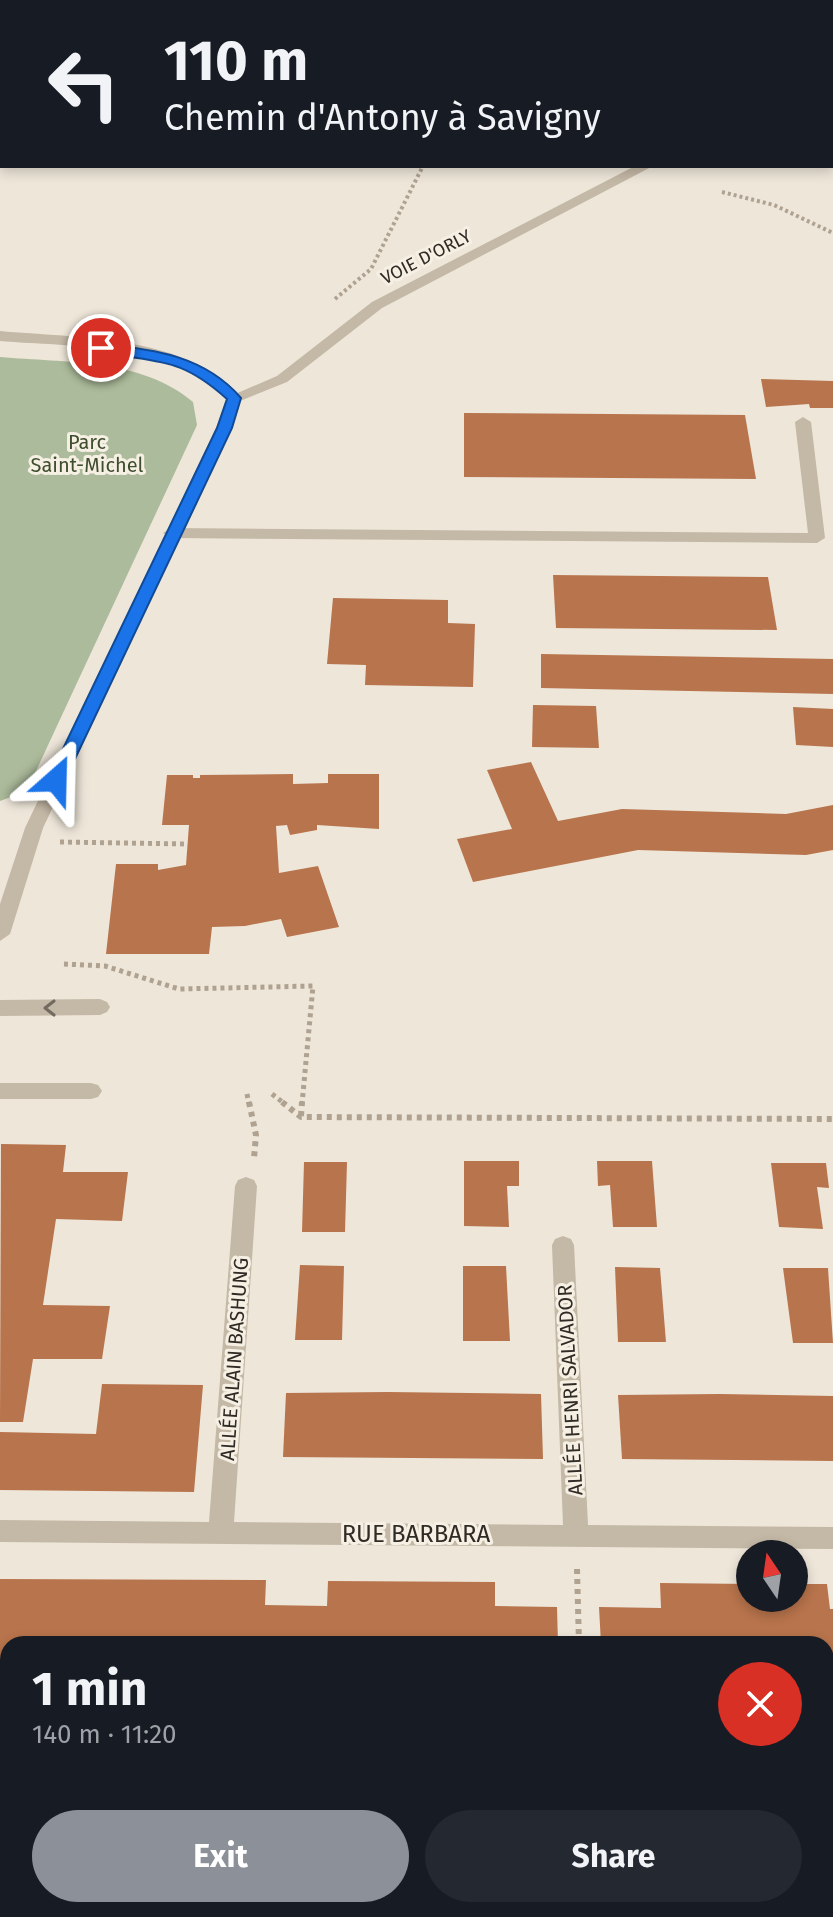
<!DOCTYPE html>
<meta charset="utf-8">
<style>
:root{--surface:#171b24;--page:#242831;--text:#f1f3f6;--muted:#9ea1a6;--accent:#8c9099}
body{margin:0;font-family:"Fira Sans",sans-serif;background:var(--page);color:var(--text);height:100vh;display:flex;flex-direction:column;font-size:30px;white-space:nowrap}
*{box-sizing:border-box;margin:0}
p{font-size:26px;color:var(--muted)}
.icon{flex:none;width:44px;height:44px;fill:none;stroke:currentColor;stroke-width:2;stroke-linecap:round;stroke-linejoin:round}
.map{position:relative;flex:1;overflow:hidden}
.drawer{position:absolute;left:0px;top:1636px;width:834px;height:282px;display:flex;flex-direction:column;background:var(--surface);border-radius:24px 24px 0 0;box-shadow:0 4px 12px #0003}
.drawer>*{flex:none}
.hud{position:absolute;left:0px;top:0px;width:834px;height:168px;box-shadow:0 4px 12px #0003;background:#171b24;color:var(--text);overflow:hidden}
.needle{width:52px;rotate:347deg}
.controls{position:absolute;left:736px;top:1540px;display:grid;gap:16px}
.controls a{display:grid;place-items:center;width:72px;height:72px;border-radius:50%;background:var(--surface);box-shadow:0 4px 12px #0003;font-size:40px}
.pin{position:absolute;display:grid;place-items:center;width:68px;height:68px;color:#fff;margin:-34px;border:4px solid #fff;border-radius:50%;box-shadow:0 2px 8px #0007}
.me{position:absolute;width:88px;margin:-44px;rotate:25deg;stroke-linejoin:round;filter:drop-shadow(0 0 6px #0008)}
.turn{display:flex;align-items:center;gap:28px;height:168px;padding:0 32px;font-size:36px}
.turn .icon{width:104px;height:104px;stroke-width:2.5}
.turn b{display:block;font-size:56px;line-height:68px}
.round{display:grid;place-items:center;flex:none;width:84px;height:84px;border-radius:42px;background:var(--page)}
.head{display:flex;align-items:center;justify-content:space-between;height:136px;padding:0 32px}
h1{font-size:48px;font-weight:700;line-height:60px}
.cta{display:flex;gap:16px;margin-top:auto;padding:16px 32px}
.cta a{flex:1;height:92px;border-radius:48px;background:var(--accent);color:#fff;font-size:32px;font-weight:700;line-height:92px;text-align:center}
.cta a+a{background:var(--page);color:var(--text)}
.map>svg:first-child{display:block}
.green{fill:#acbb9b}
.building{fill:#b8744c}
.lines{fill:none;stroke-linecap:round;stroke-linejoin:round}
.path-far2{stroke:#b0a291;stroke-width:4;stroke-dasharray:3 3;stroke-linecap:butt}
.path-far1{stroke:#b0a291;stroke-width:5;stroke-dasharray:4 4;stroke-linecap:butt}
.path{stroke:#b0a291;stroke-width:6;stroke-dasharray:5 5;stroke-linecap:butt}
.lane{fill:#c4b8a6;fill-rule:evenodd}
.street{fill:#c4b8a6;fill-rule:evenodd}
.oneway{stroke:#736a60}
.route{fill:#1a73e8;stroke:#114b97;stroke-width:2}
.labels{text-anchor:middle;stroke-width:6;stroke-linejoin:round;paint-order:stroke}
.far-street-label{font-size:18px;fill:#312b26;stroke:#f6f0e4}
.park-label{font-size:20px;fill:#3d4d2d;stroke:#f6f0e4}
.street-label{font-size:20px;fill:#312b26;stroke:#f6f0e4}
.near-street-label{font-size:24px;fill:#312b26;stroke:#f6f0e4}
</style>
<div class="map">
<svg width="833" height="1917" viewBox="0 0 833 1917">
<rect width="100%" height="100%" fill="#eee6d9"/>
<!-- green -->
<path class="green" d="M0,357C66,363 141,358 193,402L197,425L29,786L22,793L0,801Z"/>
<!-- building -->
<path class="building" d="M761,379L833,381V408H810L809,404L766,407Z
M464,413L745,415L756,479L464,477Z
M553,575L768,577L777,630L556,628Z
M333,598L448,600V623L475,624L473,687L365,685L366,665L327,664Z
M541,654L833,659V694L541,688Z
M533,705L596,706L599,748L532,747Z
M793,707L833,709V747L796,745Z
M531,762L558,821L622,809L786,814L833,805V850L806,855L638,850L473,882L457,839L512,829L487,770Z
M293,774V784L328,783V774H379V829L317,825V830L290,835L287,825L276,826L279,873L318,866L339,927L287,937L281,919L245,926L212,927L209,954H106L116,864H158V870L186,865L189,825H162L167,775H193V778H200V775Z
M1,1144L66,1145L63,1172H128L122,1221L56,1219L43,1305L110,1306L102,1359H33L23,1422H0Z
M464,1161H519V1186H507L509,1227L464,1226Z
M597,1161H652L657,1227H613L610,1185L598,1186Z
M304,1162H347L345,1232H302Z
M771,1163H826L829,1188L817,1187L823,1229L779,1227Z
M300,1265L344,1266L342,1340H295Z
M463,1266H506L510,1341H463Z
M615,1267L660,1268L666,1342H618Z
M783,1268H828L833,1343H793Z
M102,1384L203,1385L194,1492L0,1490V1432L96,1434Z
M388,1392L541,1394L543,1459L283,1457L286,1393Z
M720,1394L833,1396V1461L622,1459L618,1395Z
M0,1579L266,1580L265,1605L327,1606L328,1581L495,1582V1606L557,1607L558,1644H8V1685H0Z
M660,1583L750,1584V1598H794V1584H827L830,1609H833V1694H826V1644H601L599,1607L661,1608Z
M6,1779L8,1910H140L139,1917H0V1826Z
M826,1891L831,1917H651V1910H826Z
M352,1910H531V1917H352Z"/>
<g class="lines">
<!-- path-far2 -->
<path class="path-far2" d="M722,192L774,205L833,233
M335,299L371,269L423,166"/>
<!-- path-far1 -->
<path class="path-far1" d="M60,842L188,844
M64,964L105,966L179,989L313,986L302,1104
M247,1094L249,1104
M272,1094L285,1104"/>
<!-- path -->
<path class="path" d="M249,1102L256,1135L254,1158
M282,1102L301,1117L833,1119
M301,1116L302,1102
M577,1569L579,1644
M584,1910V1917"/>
<!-- lane -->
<path class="lane" d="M832,68H833V76H832Z
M635,166H653L382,308L287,382L240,401L234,403L226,398L277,376L372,302Z
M803,417L811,422L825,538L817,543L171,538L163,533L171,528L808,533L795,422Z
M100,999L107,1002L110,1007L107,1012L100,1015L0,1016V1000Z
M0,1083H91L98,1085L102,1091L98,1097L91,1099H0Z"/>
<!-- street -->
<path class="street" d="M0,331C75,338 190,335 242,398L232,428L43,828L10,934L0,941V904L25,828L216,428L226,399C218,392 211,384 203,378C154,344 58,346 0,341Z
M246,1177L254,1180L257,1186L234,1522L563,1525L552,1245L555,1239L563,1236L571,1239L574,1245L588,1525L833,1527V1549L0,1542V1520L209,1522L235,1186L238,1180Z"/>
</g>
<!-- one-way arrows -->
<defs><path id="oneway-chevron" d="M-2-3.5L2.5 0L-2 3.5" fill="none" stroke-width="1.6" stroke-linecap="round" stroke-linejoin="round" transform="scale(2)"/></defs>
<use class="oneway" href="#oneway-chevron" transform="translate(50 1008) rotate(180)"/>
<!-- route -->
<path class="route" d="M101,344C154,349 205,356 241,398L232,428L65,780L56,786L48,780L217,428L227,399C177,354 156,364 96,351L94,348Z"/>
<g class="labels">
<!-- far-street labels -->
<g class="far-street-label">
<text transform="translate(426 257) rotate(-27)" y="6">VOIE D'ORLY</text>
</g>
<!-- park labels -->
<g class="park-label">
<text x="87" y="449">Parc<tspan x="87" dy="23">Saint-Michel</tspan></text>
</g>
<!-- street labels -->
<g class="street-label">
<text transform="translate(234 1359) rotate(-86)" y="7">ALLÉE ALAIN BASHUNG</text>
<text transform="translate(570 1390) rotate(-93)" y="7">ALLÉE HENRI SALVADOR</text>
</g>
<!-- near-street labels -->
<g class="near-street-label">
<text x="416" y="1542">RUE BARBARA</text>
</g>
</g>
</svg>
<div class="controls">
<a><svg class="needle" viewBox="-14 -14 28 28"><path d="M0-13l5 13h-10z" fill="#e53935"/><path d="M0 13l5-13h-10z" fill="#9ea1a6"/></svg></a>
</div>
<div class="pin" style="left:101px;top:348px;background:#d93025"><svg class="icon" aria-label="arrive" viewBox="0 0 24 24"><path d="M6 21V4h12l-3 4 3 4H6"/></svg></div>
<svg class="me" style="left:56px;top:780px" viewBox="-20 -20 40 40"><path d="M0-17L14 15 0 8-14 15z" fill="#1a73e8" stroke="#fff" stroke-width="4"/></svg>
<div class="hud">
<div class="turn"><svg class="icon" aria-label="left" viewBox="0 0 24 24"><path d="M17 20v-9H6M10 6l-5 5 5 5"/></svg><div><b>110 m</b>Chemin d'Antony à Savigny</div></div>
</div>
<section class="drawer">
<div class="head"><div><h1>1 min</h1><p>140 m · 11:20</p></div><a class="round" style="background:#d93025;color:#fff"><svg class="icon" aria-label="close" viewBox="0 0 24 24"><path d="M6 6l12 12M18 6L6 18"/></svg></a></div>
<div class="cta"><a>Exit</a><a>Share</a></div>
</section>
</div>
